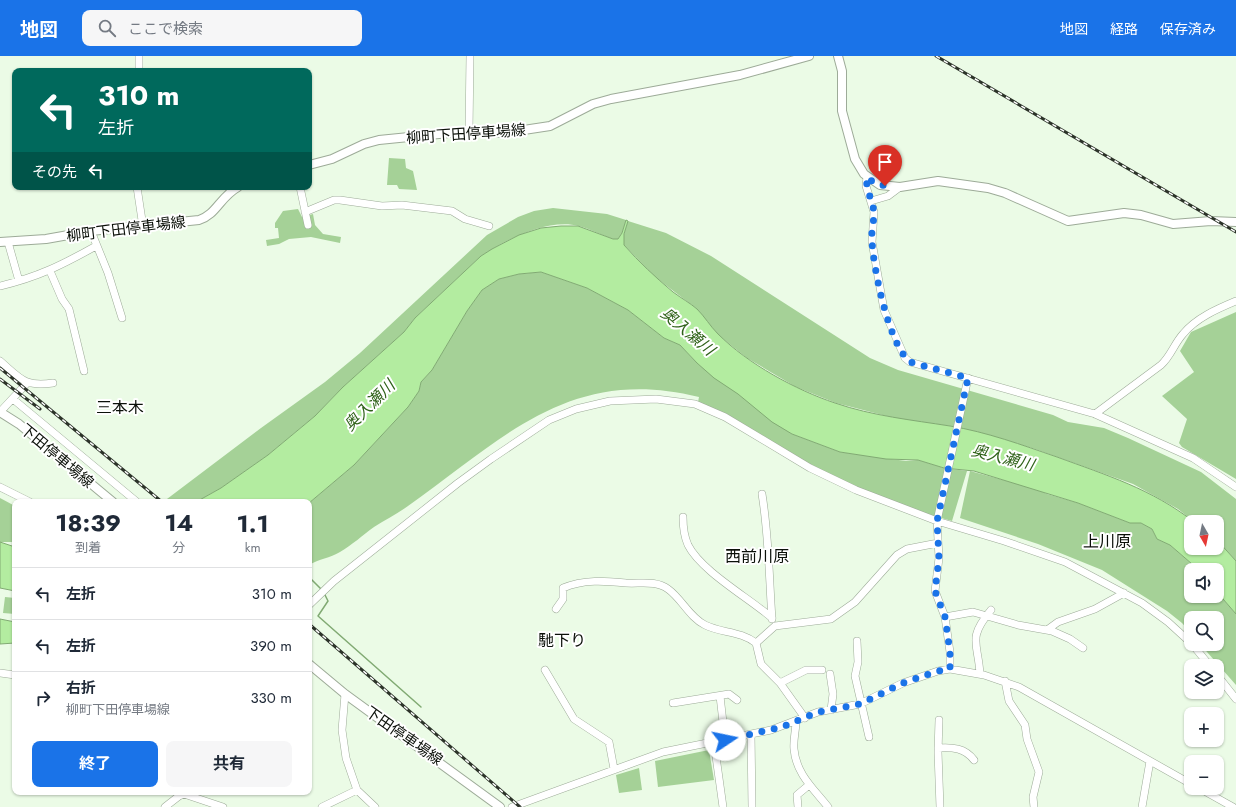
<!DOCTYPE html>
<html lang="ja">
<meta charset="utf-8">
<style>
:root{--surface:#fff;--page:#f6f6f7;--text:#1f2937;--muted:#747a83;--line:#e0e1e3;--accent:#1a73e8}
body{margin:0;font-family:Jost,"Noto Sans JP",sans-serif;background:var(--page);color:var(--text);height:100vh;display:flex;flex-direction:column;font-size:15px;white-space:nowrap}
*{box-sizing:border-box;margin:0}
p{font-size:13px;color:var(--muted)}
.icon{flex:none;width:22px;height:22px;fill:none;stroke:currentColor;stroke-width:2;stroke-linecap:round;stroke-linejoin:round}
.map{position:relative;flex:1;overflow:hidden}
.side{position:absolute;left:12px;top:443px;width:300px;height:296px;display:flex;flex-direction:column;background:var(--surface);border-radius:8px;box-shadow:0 1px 3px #0004}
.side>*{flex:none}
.guide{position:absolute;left:12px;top:12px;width:300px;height:122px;border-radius:8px;box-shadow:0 1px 3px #0004;background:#00695c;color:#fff;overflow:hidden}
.needle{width:26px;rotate:171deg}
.controls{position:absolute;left:1184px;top:459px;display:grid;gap:8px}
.controls a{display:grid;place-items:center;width:40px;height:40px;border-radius:8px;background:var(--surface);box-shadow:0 1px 3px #0004;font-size:20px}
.pin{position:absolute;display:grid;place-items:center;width:34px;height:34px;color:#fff;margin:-41px -17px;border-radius:50% 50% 50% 0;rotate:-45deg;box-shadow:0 0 4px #0007}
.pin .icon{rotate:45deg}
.me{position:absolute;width:44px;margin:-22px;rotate:79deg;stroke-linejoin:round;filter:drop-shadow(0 0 3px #0008)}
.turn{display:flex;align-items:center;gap:14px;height:84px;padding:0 20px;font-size:18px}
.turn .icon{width:52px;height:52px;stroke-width:2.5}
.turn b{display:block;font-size:28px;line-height:34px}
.then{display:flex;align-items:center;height:38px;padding:0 20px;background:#0003;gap:8px;font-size:15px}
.eta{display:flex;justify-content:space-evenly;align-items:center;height:68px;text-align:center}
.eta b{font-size:24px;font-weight:700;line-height:28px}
.cta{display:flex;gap:8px;margin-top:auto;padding:8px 20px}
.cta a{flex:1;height:46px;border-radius:8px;background:var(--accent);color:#fff;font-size:16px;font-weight:700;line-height:46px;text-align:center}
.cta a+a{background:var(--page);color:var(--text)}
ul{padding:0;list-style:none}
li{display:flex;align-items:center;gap:12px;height:52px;padding:0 20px;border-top:1px solid var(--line)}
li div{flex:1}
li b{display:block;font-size:15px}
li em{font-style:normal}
header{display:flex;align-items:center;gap:24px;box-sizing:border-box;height:56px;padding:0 20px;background:var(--accent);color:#fff}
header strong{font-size:19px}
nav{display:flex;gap:22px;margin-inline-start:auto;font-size:14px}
.search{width:280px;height:36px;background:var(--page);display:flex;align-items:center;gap:10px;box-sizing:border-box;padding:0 14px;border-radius:8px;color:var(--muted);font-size:15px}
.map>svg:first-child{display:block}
.green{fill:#a5d197}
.water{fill:#b3eca0;stroke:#81aa73}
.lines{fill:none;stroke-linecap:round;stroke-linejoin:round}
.stream{stroke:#81aa73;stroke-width:1.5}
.minor-casing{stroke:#9dab98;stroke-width:8}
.major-casing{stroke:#9dab98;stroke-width:10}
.minor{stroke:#fff;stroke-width:7}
.major{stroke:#fff;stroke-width:8}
.rail-casing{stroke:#2c3329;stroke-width:3}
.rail{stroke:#fff;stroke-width:1.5;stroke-dasharray:4.5;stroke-linecap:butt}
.route{stroke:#1a73e8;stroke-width:7;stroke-dasharray:0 12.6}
.labels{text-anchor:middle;stroke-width:4;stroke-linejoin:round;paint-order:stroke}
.street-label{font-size:15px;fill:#0b1009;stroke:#fff}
.water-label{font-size:16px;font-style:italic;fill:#2f6219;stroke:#fff}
.neighbourhood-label{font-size:16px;fill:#0b1009;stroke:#fff}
</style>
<header>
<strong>地図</strong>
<div class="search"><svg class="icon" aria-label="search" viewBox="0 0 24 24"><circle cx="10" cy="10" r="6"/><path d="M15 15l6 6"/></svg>ここで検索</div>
<nav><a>地図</a><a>経路</a><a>保存済み</a></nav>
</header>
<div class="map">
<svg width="1236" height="751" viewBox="0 0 1236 751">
<rect width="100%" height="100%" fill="#ebfbe6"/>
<!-- green -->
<path class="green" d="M389,102L405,103L406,112L413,115L417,134L399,133L397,129H387Z
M553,152L607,158L626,164L622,177L618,183H613C602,179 590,173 579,170C547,162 506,184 481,200L415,262L404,276L343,331L315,360L268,399L221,432L196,446H163L261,372L325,326L360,297L487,179L518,161L534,155Z
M298,153L302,161L313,158L315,169L323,178L341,181L340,187L311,181L289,183L279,188L267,190L266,184L279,182L278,172H275V167L283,155Z
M628,165L666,177L711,200L870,302L898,314L1053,359L1068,366L1104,372L1128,382L1201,416L1236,443V505L1217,484V466H1194L1178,453L1133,428L1035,393L982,377L950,370L898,363L836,347L796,331L747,302L718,279L697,253L655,221L624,189V178Z
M541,216L587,232L628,254L664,282L680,289L697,307L792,378L840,396L906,405L918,404L944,412L967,415L952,465C907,453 862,436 821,414C779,392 742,364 698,346L699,341C570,309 504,382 408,450C397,458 385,464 374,471C363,479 352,489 340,496C330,502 319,503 309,509V447L354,409L408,351L419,335L421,326L432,314L467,255L482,234L499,223L519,218Z
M1236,256V423L1182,391L1179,387L1187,363L1162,340L1194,316L1180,295L1191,276Z
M970,415L1037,433L1047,438L1078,447L1130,467H1141L1152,473L1157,483L1170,489L1199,514H1191V540H1217V536L1236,558V629L1200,588H1217V562H1191V577L1182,567L1167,555L1102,514L1038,488L960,462Z
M0,442L15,450V486H0Z
M5,541L15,542V558L3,557Z
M709,694L714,724L658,731L655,705Z
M639,712L642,734L619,737L616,719Z"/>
<!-- water -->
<path class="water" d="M626,164L628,165L624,178V189C639,206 655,221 673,236C681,242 690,247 697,253C705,261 710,270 718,278C748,308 796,334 835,347C873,360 912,364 950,370C987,376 1022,389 1057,401C1106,419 1152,433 1194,466H1191V492H1217V484L1236,505V558L1217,536V514H1199L1170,489L1157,483L1152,473L1141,467H1130L1078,447L974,415L944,412L918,404L886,403L840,396L792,378L772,366L738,338L714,322L697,307L680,289L664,282L628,254L587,232L541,216L519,218L499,223L482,234L467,255L432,314L421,326L419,335L408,351L354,409L309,447L196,446L221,432L268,399L315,360L343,331L404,276L415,262L481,200L492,193L519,179L541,172L561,170H578L613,183H618L622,177Z
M0,486L15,491V535L0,532Z
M0,563L15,566V587L0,588Z"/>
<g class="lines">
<!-- stream -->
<path class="stream" d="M309,521L322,534
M324,537L328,545L318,560L421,651"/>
<defs>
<path id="minor" d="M139,15V0
M469,75L470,0
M867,121L866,130L874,156L872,186L884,254L905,302L910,306L1095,358L1193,402L1236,431
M137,131L143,171
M300,131L308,169
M871,145L888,140L900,131
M305,156L334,144H340L382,150L402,149L452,155L465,163L489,170
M91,175L108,217L122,262
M8,186L19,225
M50,215L62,243L69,253L84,315
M0,230C38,221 62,209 96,190
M0,305C21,323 24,331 53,327
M13,343L137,446
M0,356L27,327
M1095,358L1161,309C1171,300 1174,288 1183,278C1196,262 1217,253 1236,245
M0,431L30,446
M762,438C769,481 769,521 772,563
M683,461C683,471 684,480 688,489C701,515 749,542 772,562
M309,549L334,525L458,427L491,403L549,364L576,353L610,345L656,343L695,348L725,361L810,412L856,434L937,465L1004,485L1065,506L1142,547L1168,566L1191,587
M556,553L563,543V532C584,523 605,525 626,527C640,528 656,524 668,533C682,543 689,561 705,569C721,577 741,575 756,587L761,608L780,627L805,662
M945,561L973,556L1018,569L1052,575L1070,583L1083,592
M1047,574L1058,566L1095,553L1124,537
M857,585L858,606L855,620L869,681
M756,587L775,570L831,563L855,546L897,499L907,493L938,487
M1192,588L1210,610
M950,613V596L945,561L935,535L939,502L937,465L968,322
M545,614L574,663L609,686L614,713
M0,617L15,619
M830,618L833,638L831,654
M980,618C978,586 967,583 991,554
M1217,619L1236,643
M1005,625L1009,645L1025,669L1027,683L1039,716L1033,741L1034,751
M780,627L806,614H822
M345,638L342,674L346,702L357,734L375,751
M720,640L725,684
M673,647L729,638L737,644
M939,664L938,696L940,751
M796,665C796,674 793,684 794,693C796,718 814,733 828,751
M751,678L752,751
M714,686L723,751
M938,692C953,691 965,692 974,704
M1217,710L1218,705
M1199,732L1233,751
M165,751L179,740L184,738L223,751
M322,751L357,734
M512,751L663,696L771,674L818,656L860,648L903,627L938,615L950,613L984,619L1019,631L1191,728
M798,751L797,739L809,729
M1142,751L1150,705"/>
<path id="major" d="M838,0L842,15V55L855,103L864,118L880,129L900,131L938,125L988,132L1005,137L1068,165L1124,157L1141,159L1173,168L1211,165L1236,166
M309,109L332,103L364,88L379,84L469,75L504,77L550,70L593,48L611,43L740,19L809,0
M0,186L46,183L91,175L199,164C216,159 220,141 238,131
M0,356L19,368L113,446
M309,608L345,638L500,751"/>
</defs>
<!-- minor casing -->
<use href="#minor" class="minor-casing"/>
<!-- major casing -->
<use href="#major" class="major-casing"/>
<!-- minor -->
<use href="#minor" class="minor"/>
<!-- major -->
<use href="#major" class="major"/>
<defs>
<path id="rail" d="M936,0L1236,176
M0,312L162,446
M0,323L40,353
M309,568L520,751"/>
</defs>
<!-- rail casing -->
<use href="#rail" class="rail-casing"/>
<!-- rail -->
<use href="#rail" class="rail"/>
</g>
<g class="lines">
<!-- route -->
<path class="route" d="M725,684L782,671L818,656L860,648L903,627L938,615L950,613V596L945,561L935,535L939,502L937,465L968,322L910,306C889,289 873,212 872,184C871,175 874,166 874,157C873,144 865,134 867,121L873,126L885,130"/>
</g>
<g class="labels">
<!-- street labels -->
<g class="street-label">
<text transform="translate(466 78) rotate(-4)" y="5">柳町下田停車場線</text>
<text transform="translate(126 173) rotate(-7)" y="5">柳町下田停車場線</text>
<text transform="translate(57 400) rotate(40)" y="5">下田停車場線</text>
<text transform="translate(404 680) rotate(35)" y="5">下田停車場線</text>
</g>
<!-- water labels -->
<g class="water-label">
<text transform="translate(688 275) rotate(40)" y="6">奥入瀬川</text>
<text transform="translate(369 349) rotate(-45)" y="6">奥入瀬川</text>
<text transform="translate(1003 401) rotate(14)" y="6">奥入瀬川</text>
</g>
<!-- neighbourhood labels -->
<g class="neighbourhood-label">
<text x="120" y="357">三本木</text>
<text x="1107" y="491">上川原</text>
<text x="757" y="506">西前川原</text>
<text x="562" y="590">馳下り</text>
</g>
</g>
</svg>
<div class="controls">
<a><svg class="needle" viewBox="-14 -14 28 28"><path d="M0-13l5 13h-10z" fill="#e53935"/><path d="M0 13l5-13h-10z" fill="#747a83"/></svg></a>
<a><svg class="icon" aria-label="sound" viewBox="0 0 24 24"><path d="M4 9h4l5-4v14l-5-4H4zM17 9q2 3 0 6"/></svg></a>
<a><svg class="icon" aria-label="search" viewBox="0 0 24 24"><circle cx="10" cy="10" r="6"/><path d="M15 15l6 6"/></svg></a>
<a><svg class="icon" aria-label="layers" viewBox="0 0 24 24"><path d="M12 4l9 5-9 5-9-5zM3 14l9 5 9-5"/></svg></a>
<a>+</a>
<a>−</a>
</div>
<div class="pin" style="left:885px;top:130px;background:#d93025"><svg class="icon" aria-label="arrive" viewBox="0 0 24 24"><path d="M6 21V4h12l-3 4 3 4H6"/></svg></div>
<svg class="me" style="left:725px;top:684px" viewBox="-20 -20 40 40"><circle r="19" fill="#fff"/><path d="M0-13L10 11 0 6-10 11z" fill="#1a73e8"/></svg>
<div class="guide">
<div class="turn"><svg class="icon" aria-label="left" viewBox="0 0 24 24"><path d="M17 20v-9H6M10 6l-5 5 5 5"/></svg><div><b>310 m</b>左折</div></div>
<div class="then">その先<svg class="icon" aria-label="left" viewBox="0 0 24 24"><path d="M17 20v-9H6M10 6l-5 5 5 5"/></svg></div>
</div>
<section class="side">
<div class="eta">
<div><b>18:39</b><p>到着</p></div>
<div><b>14</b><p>分</p></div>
<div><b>1.1</b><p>km</p></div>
</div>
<ul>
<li><svg class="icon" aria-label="left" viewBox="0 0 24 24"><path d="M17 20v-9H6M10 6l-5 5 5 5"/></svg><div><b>左折</b></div><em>310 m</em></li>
<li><svg class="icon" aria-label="left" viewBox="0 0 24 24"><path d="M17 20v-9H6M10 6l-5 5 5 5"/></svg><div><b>左折</b></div><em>390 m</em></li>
<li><svg class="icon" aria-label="right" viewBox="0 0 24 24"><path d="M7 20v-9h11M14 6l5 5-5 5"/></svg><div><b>右折</b><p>柳町下田停車場線</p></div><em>330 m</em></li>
</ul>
<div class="cta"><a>終了</a><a>共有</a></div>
</section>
</div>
